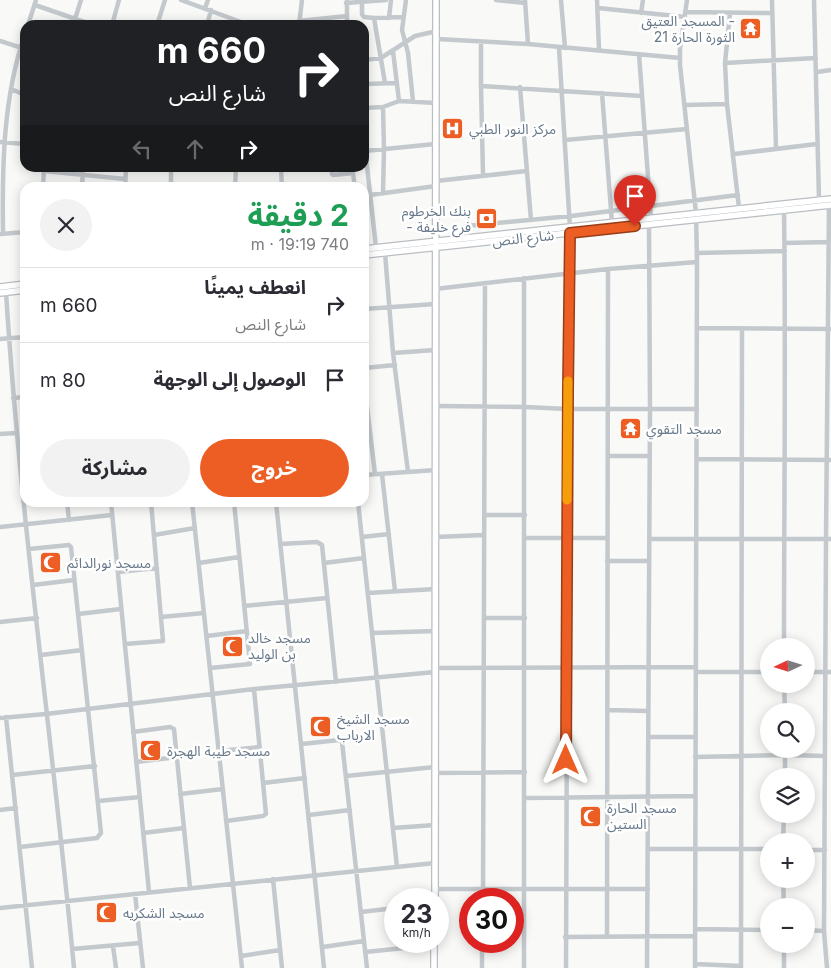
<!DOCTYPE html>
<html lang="ar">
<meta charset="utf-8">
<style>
:root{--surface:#fff;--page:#f2f2f3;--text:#2b2b33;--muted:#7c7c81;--line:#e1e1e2;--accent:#ec5e24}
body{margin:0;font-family:Inter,"Noto Sans Arabic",sans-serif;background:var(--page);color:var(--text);direction:rtl;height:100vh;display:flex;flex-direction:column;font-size:19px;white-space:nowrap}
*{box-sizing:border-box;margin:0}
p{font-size:16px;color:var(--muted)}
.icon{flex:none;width:28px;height:28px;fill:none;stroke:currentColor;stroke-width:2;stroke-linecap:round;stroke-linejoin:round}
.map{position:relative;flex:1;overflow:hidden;direction:ltr}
.drawer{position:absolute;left:20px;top:182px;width:349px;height:325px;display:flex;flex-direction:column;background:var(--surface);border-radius:15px;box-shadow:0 2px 12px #0003;direction:rtl}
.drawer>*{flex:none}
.banner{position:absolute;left:20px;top:20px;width:349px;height:152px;border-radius:15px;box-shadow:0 2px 12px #0003;direction:rtl;background:#202124;color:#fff;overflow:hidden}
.needle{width:32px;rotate:266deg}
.buttons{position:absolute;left:760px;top:638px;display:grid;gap:10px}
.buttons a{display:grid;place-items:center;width:55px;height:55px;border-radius:50%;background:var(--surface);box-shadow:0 2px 12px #0003;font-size:25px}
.speed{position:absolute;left:384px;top:888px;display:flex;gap:10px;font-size:25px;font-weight:700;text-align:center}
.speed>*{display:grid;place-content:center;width:65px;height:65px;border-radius:50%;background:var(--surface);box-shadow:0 2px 12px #0003;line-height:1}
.speed small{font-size:12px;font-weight:400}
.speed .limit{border:8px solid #d22;background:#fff;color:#111}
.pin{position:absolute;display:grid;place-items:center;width:42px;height:42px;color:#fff;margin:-51px -21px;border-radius:50% 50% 50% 0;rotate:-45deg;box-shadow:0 0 5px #0007}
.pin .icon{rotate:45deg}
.me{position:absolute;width:55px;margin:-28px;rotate:0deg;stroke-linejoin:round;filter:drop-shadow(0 0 4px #0008)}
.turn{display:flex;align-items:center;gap:18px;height:105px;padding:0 20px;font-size:22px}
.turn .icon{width:65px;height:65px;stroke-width:2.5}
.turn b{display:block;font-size:35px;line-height:42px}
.lanes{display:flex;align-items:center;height:48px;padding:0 20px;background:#0003;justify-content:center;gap:25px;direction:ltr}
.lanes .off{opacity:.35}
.round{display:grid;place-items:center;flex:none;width:52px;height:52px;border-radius:26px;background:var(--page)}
.overview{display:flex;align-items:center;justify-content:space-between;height:85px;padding:0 20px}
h1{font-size:30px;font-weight:700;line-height:38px;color:#1e9e55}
.cta{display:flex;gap:10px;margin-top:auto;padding:10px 20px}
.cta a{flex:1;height:58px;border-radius:30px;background:var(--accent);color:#fff;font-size:20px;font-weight:700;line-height:58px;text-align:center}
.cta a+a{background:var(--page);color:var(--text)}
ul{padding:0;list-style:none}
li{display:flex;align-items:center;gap:15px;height:75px;padding:0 20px;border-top:1px solid var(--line)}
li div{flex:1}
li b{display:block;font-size:19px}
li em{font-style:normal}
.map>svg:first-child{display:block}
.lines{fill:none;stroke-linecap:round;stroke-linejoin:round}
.secondary-casing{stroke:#b9bec3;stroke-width:8}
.street{stroke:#c4c9cd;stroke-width:4.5}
.secondary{stroke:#fff;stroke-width:5.5}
.route-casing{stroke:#993d17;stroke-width:12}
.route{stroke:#ec5e24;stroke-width:9}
.slow{stroke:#f59e0b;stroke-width:9}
.labels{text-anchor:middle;stroke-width:5;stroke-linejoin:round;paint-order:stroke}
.poi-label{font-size:14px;fill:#677889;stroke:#fff;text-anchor:start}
.street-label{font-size:14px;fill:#677889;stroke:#fff}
</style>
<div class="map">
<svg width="831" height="968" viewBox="0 0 831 968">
<rect width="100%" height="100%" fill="#f9f9f7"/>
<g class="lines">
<defs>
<path id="secondary" d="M364,249L831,199
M364,255L831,205
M0,287L25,284
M0,293L25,290
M435,899L436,0
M434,968V941"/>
</defs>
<!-- secondary casing -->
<use href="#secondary" class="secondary-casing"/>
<!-- street -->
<path class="street" d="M181,0L249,25
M362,0V14L364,17L374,18L403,17
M406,0L402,30L408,53L413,101
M496,0L525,3
M525,0L528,44
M561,0L565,48
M597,0L599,50
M687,0L680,49V65L696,213L697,262L695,968
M772,0L776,148
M814,0L819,200
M347,1V25
M346,3L386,0
M35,5L93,25
M205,8L208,0
M598,8L685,17
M685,12L772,13
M641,13L643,0
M730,13L725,63L727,104L739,208
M374,18L385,83
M389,18L391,0
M75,19L81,0
M299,21L347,16
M28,25L36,0
M112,25L119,0
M157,25L165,0
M207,25L211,10
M299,25L302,0
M437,39L528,44L680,58
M0,41L25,49
M481,42V86L642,96
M559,48L570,228
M393,51L399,101
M639,54L651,218
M364,60L381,58L415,36L437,31
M725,63L816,58
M817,72L831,70
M364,84L397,83
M481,86L483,175
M520,87L531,220
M11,89L25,95
M602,93L612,223
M685,105L727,104
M383,107L384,149L383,193
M364,108L383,107L399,101L436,103
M364,139L376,247
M565,140L687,129
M0,142L25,144
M365,151L435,144
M734,154L817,144
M171,168V188
M281,168L282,188
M332,168V174L333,175L353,173
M349,168L353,173L355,188
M44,171L125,179
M436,181L527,171
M43,188L44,168
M82,188L83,168
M125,188L126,168
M235,188L236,168
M370,195L436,186
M1,234L25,232
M3,234C2,167 3,97 25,34
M466,238L464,229L466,226L571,216L738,195
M785,243L828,242
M385,253L393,353L408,472
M697,253L785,251
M524,278V968
M435,289L608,269L697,262
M6,292C20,518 53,743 74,968
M364,309L435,304
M698,328L831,329
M0,339L25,337
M393,353L435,350
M364,368L395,365
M364,381L375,474
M13,398L25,397
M436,406L525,407L568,409H697
M0,434L17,433
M608,456H649
M697,459L831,460
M382,474L395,591
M364,475L436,470
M67,502L69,520
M111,502L149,892
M192,502L242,968
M276,502L324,968
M358,502L397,867
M484,515H525
M0,527L112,515
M154,535L195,528
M362,537L389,534
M435,537L484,535
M525,538H607
M649,539H831
M280,544L317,542L322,545L336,682
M607,561H649
M199,563L239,557
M324,563L364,558
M118,572L157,568
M33,585L74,580
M368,593L435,589
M244,606L327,598
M78,614L121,609
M161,617L204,613
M484,618H525
M0,622L37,618
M372,633L435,631
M207,636L247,631
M125,644L163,641L151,502
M784,646C784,501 786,355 784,209
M41,655L82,650
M210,668L250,664L234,502
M435,668L696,667
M696,672H769
M806,672H831
M784,684L785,711
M607,710L648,711
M6,717L32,968
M0,718L46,714L254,689L435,672
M133,732L170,727L174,729L190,888
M648,737H695
M302,744L339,740L342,742L367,968
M219,751L260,747
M695,757L785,755L825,756
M136,762L177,757
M435,773L525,772
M12,775L95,766
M346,776L435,767
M785,776V749
M263,783L305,778
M180,794L223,789
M525,798L695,796
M98,801L140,797
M0,810L16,808
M309,815L350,810
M226,821L263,816L266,814L254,689
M393,828L435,825
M143,833L184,828
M783,841L784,814
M20,847L97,838L101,833L71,547L69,545L29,549
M648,849H769
M806,850H825
M273,879L282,968
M783,879L784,906
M435,889H648
M135,894L143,968
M483,899L485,283
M0,908L435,863
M361,912L395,908
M695,929L769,930
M806,930L824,931
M565,937L695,936
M607,937L608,269
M784,944V968
M113,946L116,968
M323,947L364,941
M72,949L140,943
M365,952L434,945
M241,956L280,950
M695,964L741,966
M482,968V941
M566,968L568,409L570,233
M647,968L650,409L649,225
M741,968L742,329
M827,968L824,931L826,539L829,205"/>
<!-- secondary -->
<use href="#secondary" class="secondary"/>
</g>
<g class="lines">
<defs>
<path id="route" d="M566,760L568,390L570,233L635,226"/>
</defs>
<!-- route casing -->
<use href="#route" class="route-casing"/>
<!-- route -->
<use href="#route" class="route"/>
<!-- slow -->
<path class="slow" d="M567,500L568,381"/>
</g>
<!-- icons -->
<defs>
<symbol id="temple-square" viewBox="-11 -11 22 22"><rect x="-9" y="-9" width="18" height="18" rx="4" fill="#ec5e24" stroke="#fff"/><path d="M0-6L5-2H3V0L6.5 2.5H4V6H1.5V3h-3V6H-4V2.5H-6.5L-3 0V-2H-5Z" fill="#fff"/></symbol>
<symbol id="hospital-square" viewBox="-11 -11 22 22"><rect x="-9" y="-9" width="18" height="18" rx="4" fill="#ec5e24" stroke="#fff"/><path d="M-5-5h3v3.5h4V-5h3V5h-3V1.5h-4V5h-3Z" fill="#fff"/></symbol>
<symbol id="bank-square" viewBox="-11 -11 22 22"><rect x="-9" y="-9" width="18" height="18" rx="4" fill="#ec5e24" stroke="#fff"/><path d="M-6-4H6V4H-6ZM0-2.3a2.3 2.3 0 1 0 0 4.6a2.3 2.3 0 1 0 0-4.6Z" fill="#fff"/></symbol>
<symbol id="mosque-square" viewBox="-11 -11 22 22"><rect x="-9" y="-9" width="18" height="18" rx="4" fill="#ec5e24" stroke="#fff"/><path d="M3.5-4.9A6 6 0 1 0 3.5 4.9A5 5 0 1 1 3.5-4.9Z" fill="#fff"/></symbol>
</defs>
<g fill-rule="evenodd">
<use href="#temple-square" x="738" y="16" width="25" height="25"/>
<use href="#hospital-square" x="440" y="116" width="25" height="25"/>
<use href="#bank-square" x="474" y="206" width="25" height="25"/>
<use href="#temple-square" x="618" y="416" width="25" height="25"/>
<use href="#mosque-square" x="38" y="550" width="25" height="25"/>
<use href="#mosque-square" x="220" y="634" width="25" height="25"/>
<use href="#mosque-square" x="308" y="714" width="25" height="25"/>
<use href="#mosque-square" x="138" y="738" width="25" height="25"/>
<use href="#mosque-square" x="578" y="804" width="25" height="25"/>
<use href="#mosque-square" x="94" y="900" width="25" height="25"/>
</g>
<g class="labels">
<!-- poi labels -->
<g class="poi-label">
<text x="735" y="26" text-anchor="end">المسجد العتيق -<tspan x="735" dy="16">الثورة الحارة 21</tspan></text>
<text x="469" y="134">مركز النور الطبي</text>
<text x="471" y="216" text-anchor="end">بنك الخرطوم<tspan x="471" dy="16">- فرع خليفة</tspan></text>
<text x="646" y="434">مسجد التقوي</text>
<text x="67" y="568">مسجد نورالدائم</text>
<text x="248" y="643">مسجد خالد<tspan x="248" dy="16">بن الوليد</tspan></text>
<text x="337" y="724">مسجد الشيخ<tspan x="337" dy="16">الارباب</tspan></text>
<text x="167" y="756">مسجد طيبة الهجرة</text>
<text x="607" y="813">مسجد الحارة<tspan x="607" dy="16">الستين</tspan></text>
<text x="123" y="918">مسجد الشكريه</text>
</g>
<!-- street labels -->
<g class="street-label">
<text transform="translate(523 238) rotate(-6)" y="5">شارع النص</text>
</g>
</g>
</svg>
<div class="buttons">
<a><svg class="needle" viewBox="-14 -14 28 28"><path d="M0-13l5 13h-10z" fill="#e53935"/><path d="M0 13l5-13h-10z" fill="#7c7c81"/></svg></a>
<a><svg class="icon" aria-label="search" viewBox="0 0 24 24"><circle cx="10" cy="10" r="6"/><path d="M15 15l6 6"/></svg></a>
<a><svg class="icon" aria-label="layers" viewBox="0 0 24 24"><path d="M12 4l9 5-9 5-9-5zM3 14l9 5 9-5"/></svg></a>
<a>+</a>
<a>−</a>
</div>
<div class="speed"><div>23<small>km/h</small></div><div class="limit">30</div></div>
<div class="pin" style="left:635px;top:226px;background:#d93025"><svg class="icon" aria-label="arrive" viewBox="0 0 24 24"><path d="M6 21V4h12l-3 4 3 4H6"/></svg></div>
<svg class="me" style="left:566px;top:760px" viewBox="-20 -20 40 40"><path d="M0-17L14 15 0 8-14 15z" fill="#ec5e24" stroke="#fff" stroke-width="4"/></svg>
<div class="banner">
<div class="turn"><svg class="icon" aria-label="right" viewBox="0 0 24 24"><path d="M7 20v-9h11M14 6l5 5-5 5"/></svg><div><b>660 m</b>شارع النص</div></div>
<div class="lanes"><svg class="icon off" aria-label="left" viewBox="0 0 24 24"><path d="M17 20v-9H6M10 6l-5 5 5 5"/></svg><svg class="icon off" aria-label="ahead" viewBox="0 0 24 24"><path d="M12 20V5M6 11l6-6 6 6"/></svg><svg class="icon" aria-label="right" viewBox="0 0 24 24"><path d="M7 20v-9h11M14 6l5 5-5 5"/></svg></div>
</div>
<section class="drawer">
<div class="overview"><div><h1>2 دقيقة</h1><p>740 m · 19:19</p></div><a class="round"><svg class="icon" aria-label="close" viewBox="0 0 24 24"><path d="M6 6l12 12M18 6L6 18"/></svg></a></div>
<ul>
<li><svg class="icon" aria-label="right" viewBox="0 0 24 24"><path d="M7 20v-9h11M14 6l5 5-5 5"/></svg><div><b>انعطف يمينًا</b><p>شارع النص</p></div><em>660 m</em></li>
<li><svg class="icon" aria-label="arrive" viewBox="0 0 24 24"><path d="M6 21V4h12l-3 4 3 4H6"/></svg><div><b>الوصول إلى الوجهة</b></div><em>80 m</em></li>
</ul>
<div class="cta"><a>خروج</a><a>مشاركة</a></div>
</section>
</div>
